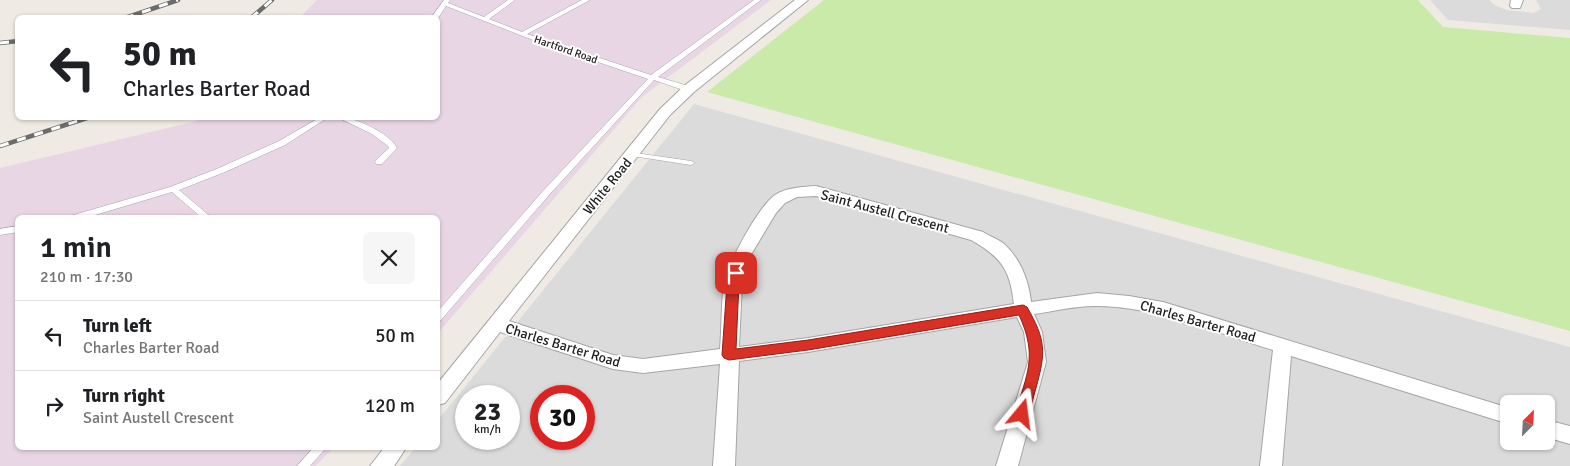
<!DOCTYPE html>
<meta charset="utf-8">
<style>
:root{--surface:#fff;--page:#f6f6f6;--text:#202124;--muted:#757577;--line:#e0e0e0}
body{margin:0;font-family:Signika,sans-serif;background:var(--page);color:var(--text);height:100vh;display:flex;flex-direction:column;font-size:19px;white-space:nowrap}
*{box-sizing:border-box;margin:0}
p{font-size:16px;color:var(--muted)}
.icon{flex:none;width:28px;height:28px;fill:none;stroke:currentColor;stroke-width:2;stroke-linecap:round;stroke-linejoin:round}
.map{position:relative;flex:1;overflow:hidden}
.details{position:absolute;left:15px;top:215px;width:425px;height:235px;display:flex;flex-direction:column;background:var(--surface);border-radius:8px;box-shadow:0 1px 4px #0004}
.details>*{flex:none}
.guide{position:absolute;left:15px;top:15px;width:425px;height:105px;border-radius:8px;box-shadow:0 1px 4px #0004;background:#fff;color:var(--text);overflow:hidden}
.needle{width:32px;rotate:24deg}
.tools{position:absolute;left:1500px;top:395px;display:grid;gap:10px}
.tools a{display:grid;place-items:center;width:55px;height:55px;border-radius:8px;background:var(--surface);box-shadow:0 1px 4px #0004;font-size:25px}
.speed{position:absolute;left:455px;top:385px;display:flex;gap:10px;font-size:25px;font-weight:700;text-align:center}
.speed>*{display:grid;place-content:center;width:65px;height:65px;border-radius:50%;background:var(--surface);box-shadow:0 1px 4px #0004;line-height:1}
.speed small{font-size:12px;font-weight:400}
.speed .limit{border:8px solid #d22;background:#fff;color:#111}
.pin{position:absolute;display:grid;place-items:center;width:42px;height:42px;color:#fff;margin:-21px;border-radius:10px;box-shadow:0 2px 8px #0006}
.me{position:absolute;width:55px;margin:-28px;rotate:16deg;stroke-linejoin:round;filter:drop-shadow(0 0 4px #0008)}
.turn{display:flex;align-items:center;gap:18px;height:105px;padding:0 25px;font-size:22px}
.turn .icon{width:65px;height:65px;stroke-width:2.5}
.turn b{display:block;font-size:35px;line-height:42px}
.round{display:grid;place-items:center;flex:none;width:52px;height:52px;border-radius:8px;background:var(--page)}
.head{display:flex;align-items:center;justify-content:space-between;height:85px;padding:0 25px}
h1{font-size:30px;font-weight:600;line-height:38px}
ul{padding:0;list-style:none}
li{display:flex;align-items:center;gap:15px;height:70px;padding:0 25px;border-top:1px solid var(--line)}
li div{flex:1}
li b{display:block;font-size:19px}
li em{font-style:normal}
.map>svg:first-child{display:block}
.residential{fill:#dcdbdb;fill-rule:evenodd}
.industrial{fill:#e9d6e5}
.grass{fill:#caeaa9}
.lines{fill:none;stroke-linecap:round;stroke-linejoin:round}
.service-casing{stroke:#a5a5a5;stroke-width:1}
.minor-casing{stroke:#a5a5a5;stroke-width:2}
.service{fill:#fff;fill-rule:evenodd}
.minor{fill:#fff;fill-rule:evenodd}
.rail-casing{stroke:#6c6c6c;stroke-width:4.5}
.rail{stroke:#fff;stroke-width:3;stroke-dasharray:9;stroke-linecap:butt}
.route{fill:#d93025;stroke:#8d1f18}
.labels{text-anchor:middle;stroke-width:4;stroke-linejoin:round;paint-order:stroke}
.far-street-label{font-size:11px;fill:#1e1e1e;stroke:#fff}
.street-label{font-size:14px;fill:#1e1e1e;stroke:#fff}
</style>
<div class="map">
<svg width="1570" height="466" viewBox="0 0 1570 466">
<rect width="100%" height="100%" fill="#efebe4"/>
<!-- residential -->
<path class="residential" d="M1430,0H1489L1496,6L1507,10L1534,13L1541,9L1536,0H1570V30L1448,20Z
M694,104L1570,347V466H400L415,448H438V420ZM466,396H509V439H466ZM541,396H584V439H541ZM1509,404H1546V441H1509Z"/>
<!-- industrial -->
<path class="industrial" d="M317,0H771L642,97L438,333V218H18V448H333L316,466H0V168L197,121L200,118H438V18L300,17Z"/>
<!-- grass -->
<path class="grass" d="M824,0H1418L1443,27L1570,38V331L707,92Z"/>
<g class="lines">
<defs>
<path id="service" d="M444,0H450L448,3L484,17L508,0H515L489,19L522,32L582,0H590L527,34L651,75L754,0H761L658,77L692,87V91H686L654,80L549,195L441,320L438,321V311L543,191L648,79L533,40L446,6L438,18H431Z
M319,118H327L285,145L225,172L179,190L212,218H202L172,192L85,218H69L70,216L170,187L219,168L279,141Z
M339,118C353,116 391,134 397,148L382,164H376L375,162L376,160L389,148L388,146L372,134Z
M629,152L691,161L695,163L691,165L632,156L628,154Z
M18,226V232L0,235V229Z
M313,448H326L310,466H297Z"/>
<path id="minor" d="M795,0H808L694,92L670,115L509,321L613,355L643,359L720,349C722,327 721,305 724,284C727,264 759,206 775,195C788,187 802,187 816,186L983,232C989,236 998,239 1004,244C1020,258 1029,281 1031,302L1097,293L1129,296L1163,302L1509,408V424L1291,356L1282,466H1260L1273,350C1217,333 1158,307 1099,306C1078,305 1055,311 1034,314L1042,332L1046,362L1018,466H996L1028,362L1024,332L1017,317L808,352L739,361L735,466H713L720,364L643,373L613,369L500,332L445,403L438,405V383L660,109L684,86ZM816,196L971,240C1001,257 1010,269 1014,304L808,338L739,347L742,283L746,263L776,213L785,203L797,197Z
M1511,0H1523L1520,8H1512L1510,6Z
M1546,420L1570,426V444L1546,437Z
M384,448H406L394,466H370Z"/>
</defs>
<!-- service casing -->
<use href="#service" class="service-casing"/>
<!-- minor casing -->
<use href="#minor" class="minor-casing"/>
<!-- service -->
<use href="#service" class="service"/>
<!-- minor -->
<use href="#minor" class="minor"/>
<defs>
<path id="rail" d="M125,18L178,0
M251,18L272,0
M0,43L18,41
M0,146L87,118"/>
</defs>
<!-- rail casing -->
<use href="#rail" class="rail-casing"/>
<!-- rail -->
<use href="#rail" class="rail"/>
</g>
<!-- route -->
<path class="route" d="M736,269L742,273L739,283L736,349L808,340L1023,305L1027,307C1046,340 1046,352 1036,388C1033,398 1031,409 1027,418L1022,420L1017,418L1015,414C1027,374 1038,356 1019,315L808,350L729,360L724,358L722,355L727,283L732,270Z"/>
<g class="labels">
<!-- far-street labels -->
<g class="far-street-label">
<text transform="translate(566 49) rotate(19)" y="4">Hartford Road</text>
</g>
<!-- street labels -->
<g class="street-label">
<text transform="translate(607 186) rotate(-51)" y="5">White Road</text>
<text transform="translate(885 211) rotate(15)" y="5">Saint Austell Crescent</text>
<text transform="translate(1198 321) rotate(16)" y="5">Charles Barter Road</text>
<text transform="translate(563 345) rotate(17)" y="5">Charles Barter Road</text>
</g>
</g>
</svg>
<div class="tools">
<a><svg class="needle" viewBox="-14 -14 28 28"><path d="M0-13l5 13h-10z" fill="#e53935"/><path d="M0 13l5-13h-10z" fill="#757577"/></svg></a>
</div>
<div class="speed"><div>23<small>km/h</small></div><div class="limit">30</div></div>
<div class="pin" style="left:736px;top:273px;background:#d93025"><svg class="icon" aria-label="arrive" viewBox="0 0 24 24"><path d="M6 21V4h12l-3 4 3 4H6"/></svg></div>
<svg class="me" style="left:1022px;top:414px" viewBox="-20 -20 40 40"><path d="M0-17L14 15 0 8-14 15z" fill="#d93025" stroke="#fff" stroke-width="4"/></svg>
<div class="guide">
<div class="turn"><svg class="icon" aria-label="left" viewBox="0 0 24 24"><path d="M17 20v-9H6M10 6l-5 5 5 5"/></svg><div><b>50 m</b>Charles Barter Road</div></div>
</div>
<section class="details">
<div class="head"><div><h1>1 min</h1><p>210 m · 17:30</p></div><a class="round"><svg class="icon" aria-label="close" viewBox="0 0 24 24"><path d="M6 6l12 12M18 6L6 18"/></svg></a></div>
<ul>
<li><svg class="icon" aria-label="left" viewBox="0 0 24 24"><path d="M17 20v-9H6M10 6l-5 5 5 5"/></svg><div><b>Turn left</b><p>Charles Barter Road</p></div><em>50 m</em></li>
<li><svg class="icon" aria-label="right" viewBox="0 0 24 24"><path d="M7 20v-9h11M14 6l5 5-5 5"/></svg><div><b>Turn right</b><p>Saint Austell Crescent</p></div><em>120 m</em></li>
</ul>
</section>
</div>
